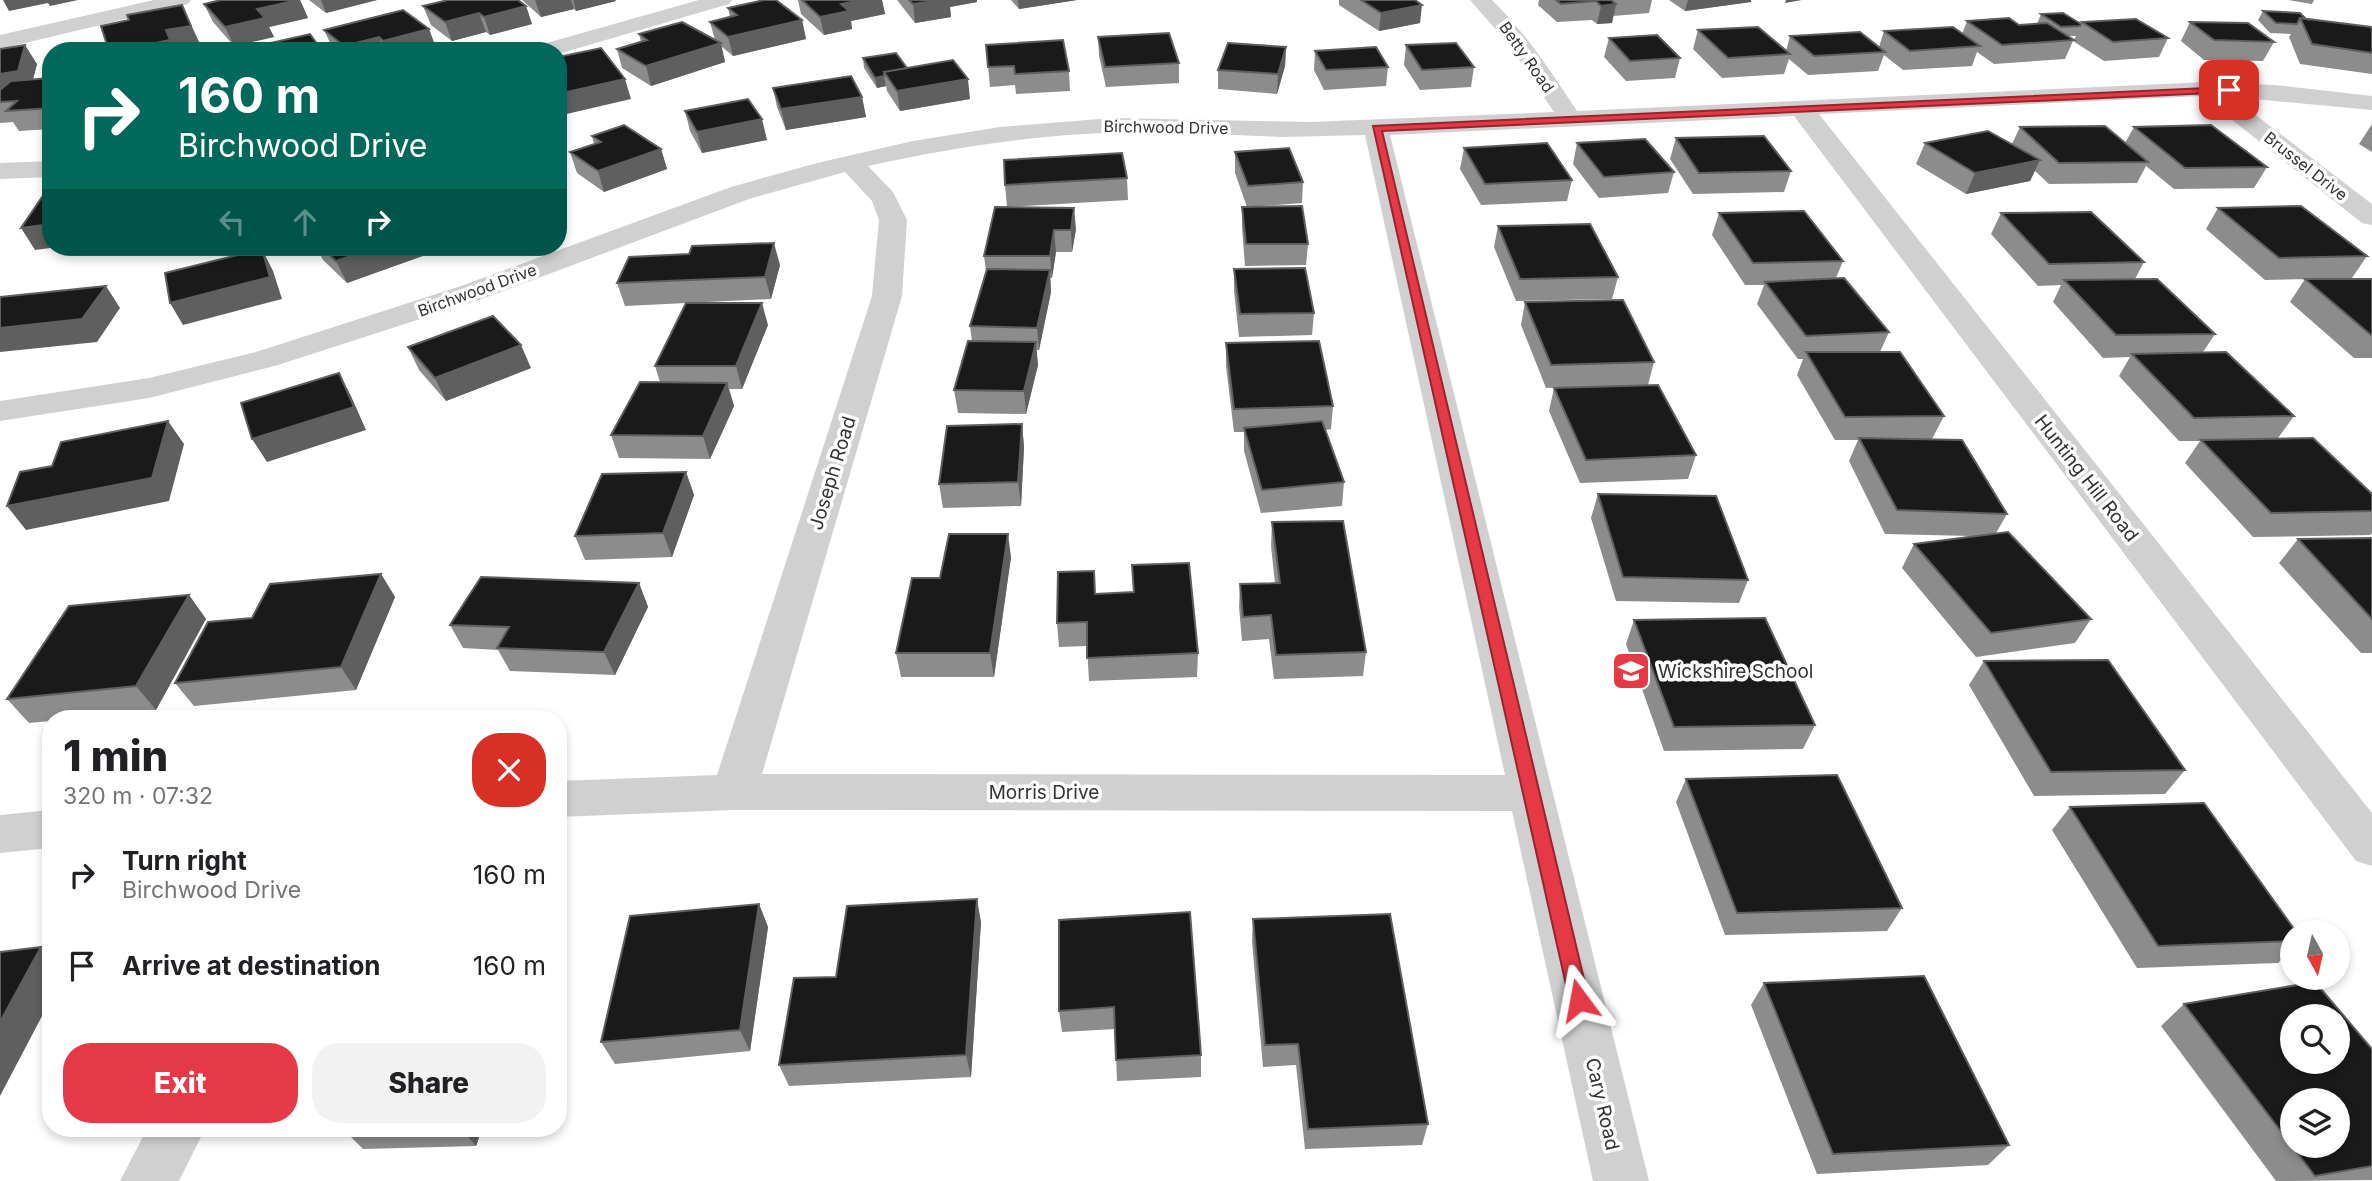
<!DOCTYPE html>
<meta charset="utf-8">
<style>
:root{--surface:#fff;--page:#f2f2f2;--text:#202124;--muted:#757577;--accent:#e63946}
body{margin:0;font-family:Inter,sans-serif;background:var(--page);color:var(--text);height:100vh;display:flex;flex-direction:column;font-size:26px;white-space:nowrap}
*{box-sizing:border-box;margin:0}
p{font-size:23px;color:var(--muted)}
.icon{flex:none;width:38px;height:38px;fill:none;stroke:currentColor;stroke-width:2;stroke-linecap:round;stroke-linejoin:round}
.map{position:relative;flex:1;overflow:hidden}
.details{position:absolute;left:42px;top:710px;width:525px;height:427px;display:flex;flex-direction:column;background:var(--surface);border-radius:28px;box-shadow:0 4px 10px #0003}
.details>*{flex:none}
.hud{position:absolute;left:42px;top:42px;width:525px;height:214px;border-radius:28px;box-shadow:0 4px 10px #0003;background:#00695c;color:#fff;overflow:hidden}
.needle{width:46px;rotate:172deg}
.controls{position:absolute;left:2280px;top:920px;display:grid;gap:14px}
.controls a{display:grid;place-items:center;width:70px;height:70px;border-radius:50%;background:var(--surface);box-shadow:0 4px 10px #0003;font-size:35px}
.pin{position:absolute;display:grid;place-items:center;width:60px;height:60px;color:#fff;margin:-30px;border-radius:14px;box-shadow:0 4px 10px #0006}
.me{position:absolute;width:77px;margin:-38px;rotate:347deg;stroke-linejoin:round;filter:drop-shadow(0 0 5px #0008)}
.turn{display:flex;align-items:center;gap:24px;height:147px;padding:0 21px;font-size:32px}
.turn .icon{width:91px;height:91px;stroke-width:2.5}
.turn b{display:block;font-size:49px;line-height:60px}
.lanes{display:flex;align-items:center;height:66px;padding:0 21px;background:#0003;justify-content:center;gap:35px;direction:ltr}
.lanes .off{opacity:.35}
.round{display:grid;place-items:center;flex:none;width:74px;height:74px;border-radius:28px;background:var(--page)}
.summary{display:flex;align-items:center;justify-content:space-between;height:119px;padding:0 21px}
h1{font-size:42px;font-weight:800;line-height:52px}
.action{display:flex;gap:14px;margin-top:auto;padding:14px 21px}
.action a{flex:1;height:80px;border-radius:28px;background:var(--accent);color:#fff;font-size:28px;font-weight:800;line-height:80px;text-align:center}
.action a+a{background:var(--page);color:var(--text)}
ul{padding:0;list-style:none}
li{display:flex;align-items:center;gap:21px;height:91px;padding:0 21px}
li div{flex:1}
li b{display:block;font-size:26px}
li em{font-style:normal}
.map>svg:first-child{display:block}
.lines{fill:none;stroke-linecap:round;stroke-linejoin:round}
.minor{fill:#d0d0d0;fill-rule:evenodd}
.wall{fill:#8c8c8c;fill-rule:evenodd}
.shaded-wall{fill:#5f5f5f}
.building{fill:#1a1a1a;stroke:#5f5f5f;stroke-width:2;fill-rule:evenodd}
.route{fill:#e63946;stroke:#96252e;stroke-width:2}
.labels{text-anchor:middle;stroke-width:7;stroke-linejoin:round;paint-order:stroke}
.far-street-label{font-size:16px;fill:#333;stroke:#fff}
.street-label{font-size:19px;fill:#333;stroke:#fff}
.poi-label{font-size:19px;fill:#333;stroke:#fff;text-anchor:start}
</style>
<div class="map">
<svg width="2372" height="1181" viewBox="0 0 2372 1181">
<rect width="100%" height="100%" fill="#fff"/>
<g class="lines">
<!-- minor -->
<path class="minor" d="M154,0H191L188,4L0,49V35Z
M699,0H732L729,4L558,54V51H533L536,46Z
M1470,0H1492C1526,33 1551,72 1577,111L2207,82L2274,85L2372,96V110L2232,97L2372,204V225L2362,223L2202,96L1819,114L2372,813V866L2356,861L1794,116L1390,135L1649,1181H1593L1512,811L734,810L558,817V781L717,775L872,296L879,220L872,201L845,172L749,199L482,299L278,365L149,398L0,421V401L149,378L256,352L461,286L731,187L817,163L913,141L1000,127L1112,118L1310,122L1554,112L1510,46ZM1157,132L1283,137L1365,135L1505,775L762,774L902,296L907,220L893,192L868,166C963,145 1059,131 1157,132Z
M51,161V177L0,179V163Z
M51,810V848L0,853V815Z
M147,1129H205L179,1181H120Z"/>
</g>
<!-- wall -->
<path class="wall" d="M300,0L308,18L269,27L274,37L234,46L213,22L204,4Z
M309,0H377L326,13Z
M522,0H615L616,1L576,11L574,9L541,17Z
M798,0H882L885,14L851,21L852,29L824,35L801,14Z
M897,0H977V2L950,7L951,17L915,23Z
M1011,0H1077L1019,9Z
M1339,0H1415L1420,23L1379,31L1339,5Z
M1539,0H1652L1649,13L1613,16L1612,23L1597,24L1592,20L1557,22L1538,5Z
M1669,0H1751V2L1685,11Z
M2288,0H2314L2312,4Z
M423,6H526L532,24L490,35L486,32L452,41L431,25Z
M728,8L802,20L806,39L733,56L721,46L725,62L651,86L622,68L617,49L641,42L639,34L715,40L710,22L730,17Z
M2263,11L2372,30V74L2300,64L2289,37L2291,34L2270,33L2258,20Z
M2041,14L2081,24L2082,22L2168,38L2159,57L2104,61L2073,41L2065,59L1994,64L1977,52L1972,66L1903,70L1884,55L1878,71L1808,75L1789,59L1784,74L1722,78L1693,49L1698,30L1786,51L1790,36L1879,47L1884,31L1962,34L1967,21L2019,25L2037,24ZM2068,36H2076L2074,40Z
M2190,22L2274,42L2263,61L2204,60L2181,41Z
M429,29L436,48L426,51H335L333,49L324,30Z
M1098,37L1179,63V83L1106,87L1099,56Z
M1609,38L1680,58L1675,78L1626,81L1604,57Z
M986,45L1069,71L1070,91L1016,94L1015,85L990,87Z
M1406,45L1474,67L1471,87L1420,90L1404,65Z
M1286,47L1285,66L1277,94L1218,89V70Z
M0,49L37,64L33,79L51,78V129L19,131L13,122L0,123Z
M1315,51L1388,67L1386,86L1324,90L1314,70Z
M863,58L907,68L970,99L900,111L887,91L886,86L877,88L864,68Z
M773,88L862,97L866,117L786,130L777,107Z
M685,111L767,140L702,153L690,131Z
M2372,124V152L2359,144Z
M2020,127L2125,143L2134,127L2267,167L2254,188L2174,189L2146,166L2137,183L2049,184L2035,171L2030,181L1966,194L1916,164L1925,143L2012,144Z
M592,136L661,149L667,169L604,192L577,173L570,152L594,144Z
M1676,138L1791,171L1784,192L1693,194L1670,159Z
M1577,143L1674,172L1668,193L1599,198L1573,164Z
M1464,148L1572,180L1567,201L1481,205L1460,169Z
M1235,152L1303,182L1302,203L1249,207L1308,244L1306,265L1245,266L1242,228V207H1247L1235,173Z
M1127,178L1128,200L1007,207L1005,185Z
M995,207L1076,229L1072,252H1056L1052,278H1050L1051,292L1039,350H1036L1038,365L1026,414L958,413L954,390L972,341L970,326L986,271L984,256Z
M2218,208L2367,256L2352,278L2265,280L2206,229Z
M1719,213L1843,261L1836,278L1889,332L1880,352L1944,416L1932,439L2007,514L1996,533L2091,619L2075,643L1976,657L1902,568L1914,544L1971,536L1885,534L1849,461L1858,440H1835L1797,375L1803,359H1798L1757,304L1764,285H1745L1712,235Z
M2001,213L2144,262L2135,279L2215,334L2203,352L2294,416L2278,438L2372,494V533L2370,535L2253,537L2185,463L2200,441H2179L2119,376L2130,357L2103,358L2053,302L2061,285L2038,286L1991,234Z
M1498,226L1618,277L1612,299L1516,301L1494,247Z
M316,247H444L445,248L347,283L323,260Z
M780,265L771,299L625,306L617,283Z
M1234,269L1314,313L1312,335L1239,337L1234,291Z
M2305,279H2372V358H2354L2290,302Z
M1525,302L1654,362L1648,385L1696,455L1688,479L1580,483L1549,411L1554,388L1609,386L1546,388L1521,325Z
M768,325L742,389H729L734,406L710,459L619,458L611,435L660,382L655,366Z
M1226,343L1333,406L1331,429L1326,430L1344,482L1342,506L1261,513L1244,451V432H1234L1226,366Z
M408,347L531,368L446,401L419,370Z
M1022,424L1024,447L1021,506L943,508L939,484Z
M686,472L694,495L672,557L585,560L575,536Z
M1598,494L1748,580L1739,603L1616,601L1591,518Z
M1272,522L1366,652L1363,676L1274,679L1269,639L1242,641L1239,607L1240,584L1275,583L1271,546Z
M2372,538V653H2361L2279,563L2298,539Z
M1011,557L994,677H901L896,653L940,578Z
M1132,565L1198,653L1197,677L1089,681L1087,646L1059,647L1057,623L1096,594L1133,592Z
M381,574L395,597L356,690L194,706L175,683L252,618Z
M639,583L648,607L615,675L510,671L498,650L463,648L450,625Z
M189,595L206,619L156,710L64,719H51V721L29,723L7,699Z
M1634,620L1815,725L1803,749L1664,751L1626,644Z
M1984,661L2185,770L2165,794L2034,796L1969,685Z
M1686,779L1902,908L1887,931L1725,935L1676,802Z
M2070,807L2292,933V950L2278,963L2137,968L2052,830Z
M759,904L768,927L750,1051L615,1064L601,1042Z
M1253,919L1428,1124L1422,1145L1305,1149L1296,1065L1263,1067L1252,942Z
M1059,920L1201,1055V1077L1117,1081L1115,1029L1062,1032L1059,1011Z
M981,922L971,1077L789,1086L779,1065L836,977Z
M1764,983L2009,1145L1988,1165L1817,1174L1751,1005Z
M2184,1004L2372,1049V1180L2276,1181L2161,1026Z
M343,1129H482L476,1146L363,1149Z"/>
<!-- shaded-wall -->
<path class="shaded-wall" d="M3,0H46L48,3L9,11Z
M46,0H78L50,6Z
M300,0L308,18L269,27L274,37L234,46L225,27L257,9Z
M321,0H377L326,13Z
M535,0H571L574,9L541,17Z
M573,0H615L616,1L576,11Z
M861,0H882L885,14L851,21L852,29L824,35L820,17L841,4Z
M939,0H977V2L950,7L951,17L915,23L913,4Z
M1018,0H1077L1019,9Z
M1688,0H1751V2L1685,11Z
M1786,0H1802L1785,3Z
M1616,4L1612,23L1597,24L1601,6Z
M182,5L200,44L176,49L177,51H116L166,30Z
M1422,5L1420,23L1379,31L1381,13Z
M526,6L532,24L490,35L484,17Z
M479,13L486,32L452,41L445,22Z
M802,20L806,39L733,56L728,37Z
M429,29L436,48L426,51H388L383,41Z
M379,37L385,51H346L344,46Z
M721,43L725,62L651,86L646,66Z
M25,45L37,64L30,91L0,96V74Z
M1286,47L1285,66L1277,94L1278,74Z
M884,76L886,86L877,88L875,78Z
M625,79L631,99L558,116V94Z
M968,79L970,99L900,111L897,91Z
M862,97L866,117L786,130L781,109Z
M762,119L767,140L702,153L697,132Z
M661,149L667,169L604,192L598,171Z
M2040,160L2030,181L1966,194L1975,173Z
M1074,208L1076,229L1072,252L1071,230Z
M51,224V247H58L35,250L21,228Z
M1054,230L1056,252L1052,278L1050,256Z
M774,243L780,265L771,299L765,277Z
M377,247H444L445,248L347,283L336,261Z
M262,249L273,271L282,299L183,325L170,303Z
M1050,270L1051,292L1039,350L1037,328Z
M106,286L120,308L97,342L0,352V328Z
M762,303L768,325L742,389L736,366Z
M1036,342L1038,365L1026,414L1024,391Z
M521,345L531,368L446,401L435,378Z
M339,373L351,396L366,430L267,462L252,439Z
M727,383L734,406L710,459L703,436Z
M168,421L184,444L169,501L26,530L7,506Z
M1022,424L1024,447L1021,506L1018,482Z
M686,472L694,495L672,557L663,533Z
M1008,534L1011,557L994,677L990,653Z
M381,574L395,597L356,690L341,667Z
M639,583L648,607L615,675L604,652Z
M189,595L206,619L156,710L136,686Z
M977,899L981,922L971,1077L966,1055Z
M759,904L768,927L750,1051L740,1030Z
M41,947L51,956V999L0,1096V1022Z
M461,1129H482L476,1146Z"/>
<!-- building -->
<path class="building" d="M221,0H298L257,9L265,18L225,27L204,4Z
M448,0H518L526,6L484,17L479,13L445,22L423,6Z
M764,0H776L802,20L728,37L710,22L737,15L728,8Z
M802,0H861L841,4L849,11L820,17Z
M909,0H939L913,4Z
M1361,0H1415L1422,5L1381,13Z
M1556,0H1611L1616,4L1601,6L1596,1L1561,4Z
M182,5L191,26L166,30L170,40L116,51H109L101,26L129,20L127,15Z
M403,10L429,29L383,41L379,37L344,46L324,30Z
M2263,11L2300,13L2306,19L2300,18L2297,24L2276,23Z
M2063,13L2081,24L2080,26L2061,27L2041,14Z
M2009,18L2019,25L2047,23L2074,40L2002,45L1967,21Z
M2300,18L2371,27L2372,30V53L2312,44Z
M2136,19L2168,38L2113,42L2082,22Z
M682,22L721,43L646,66L617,49L647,40L639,34Z
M2190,22L2248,23L2274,42L2214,40Z
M1758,27L1790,54L1728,58L1698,30Z
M1953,27L1980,46L1910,51L1884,31Z
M1860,32L1885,52L1814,56L1790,36Z
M1169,33L1179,63L1105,67L1098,37Z
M310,34L322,51H235Z
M1657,35L1680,58L1630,61L1609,38Z
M1063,40L1069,71L1015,74L1014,66L988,67L986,45Z
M1228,43L1286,47L1278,74L1218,70Z
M1456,43L1474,67L1422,70L1406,45Z
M25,45L18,71L0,74V49Z
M1376,47L1388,67L1326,70L1315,51Z
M601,48L625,79L558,94V57Z
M896,53L907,68L884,72V76L875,78L863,58Z
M953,60L968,79L897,91L884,72Z
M851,76L862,97L781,109L773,88Z
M51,78V108L6,111L17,101L0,102V90L11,81Z
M748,99L762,119L697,132L685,111Z
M624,125L661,149L598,171L570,152L601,142L592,136Z
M2211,125L2267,167L2185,168L2134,127Z
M2105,126L2148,162L2059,163L2020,127Z
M1988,131L2040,160L1975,173L1925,143Z
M1764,136L1791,171L1699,173L1676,138Z
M1645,139L1674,172L1604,177L1577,143Z
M1547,143L1572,180L1485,184L1464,148Z
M1289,148L1303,182L1248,186L1235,152Z
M1122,153L1127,178L1005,185L1004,160Z
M51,196V224L21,228L42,197Z
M1302,206L1308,244H1246L1242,207Z
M2301,206L2367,256L2279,258L2218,208Z
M995,207L1074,208L1071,230H1054L1050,256H984Z
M1804,211L1843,261L1753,263L1719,213Z
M2091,212L2144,262L2049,264L2001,213Z
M1590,224L1618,277L1520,279L1498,226Z
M774,243L765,277L617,283L629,257L689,254L692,246Z
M321,247H377L336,261Z
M262,249L270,277L170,303L165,273Z
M1305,268L1314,313L1240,314L1234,269Z
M987,269L1050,270L1037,328L970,326Z
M1844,278L1889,332L1806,336L1765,282Z
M2157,279L2215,334L2116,335L2064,280Z
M2305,279H2372V335H2371Z
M106,286L82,319L0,328V297Z
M1623,300L1654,362L1551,365L1525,302Z
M686,303H762L736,366H655Z
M493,316L521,345L435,378L408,347Z
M968,341L1036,342L1024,391L954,390Z
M1319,341L1333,406L1234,409L1226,343Z
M1806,352H1900L1944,416L1845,417Z
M2226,352L2294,416L2194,418L2132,354Z
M339,373L354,407L252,439L241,403Z
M640,382L727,383L703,436L611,435Z
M1658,385L1696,455L1586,460L1554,388Z
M168,421L152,478L7,506L20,472L52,466L61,442Z
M1322,421L1344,482L1262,490L1244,428Z
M1022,424L1018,482L939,484L947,426Z
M1859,438L1962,440L2007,514L1897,510Z
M2313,438L2372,494V511L2271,513L2201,440Z
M686,472L663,533L575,536L602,474Z
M1598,494L1716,496L1748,580L1623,577Z
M1343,521L1366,652L1276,655L1271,615L1243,617L1240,584L1280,583L1272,522Z
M2008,532L2091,619L1991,633L1914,544Z
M949,534H1008L990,653H896L912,578H940Z
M2372,538V619L2298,539Z
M1189,563L1198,653L1087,658V622L1057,623L1058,572L1094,571L1095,594L1134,592L1132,565Z
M381,574L341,667L175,683L208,622L252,618L270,584Z
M481,577L639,583L604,652L497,648L509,627L450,625Z
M189,595L136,686L7,699L69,606Z
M1765,618L1815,725L1674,727L1634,620Z
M2108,660L2185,770L2051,772L1984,661Z
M1837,775L1902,908L1737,913L1686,779Z
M2204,803L2297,933H2292V941L2158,946L2070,807Z
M977,899L966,1055L779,1065L794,978L836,977L847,906Z
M759,904L740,1030L601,1042L630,916Z
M1190,912L1201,1055L1116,1060L1114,1007L1059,1011V920Z
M1390,914L1428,1124L1308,1129L1298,1044L1265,1045L1253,919Z
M41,947L0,1022V952Z
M1924,976L2009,1145L1833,1154L1764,983Z
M2315,982L2372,1049V1166L2315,1176L2184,1004ZM2292,1017H2338V1062H2292ZM2292,1101H2338V1146H2292Z"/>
<!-- route -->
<path class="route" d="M2229,87L2233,88V92L1382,131L1589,1000L1586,1007L1579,1010L1571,1007L1373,126Z"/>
<!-- icons -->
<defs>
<symbol id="school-square" viewBox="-11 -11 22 22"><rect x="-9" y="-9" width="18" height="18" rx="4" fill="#e63946" stroke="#fff"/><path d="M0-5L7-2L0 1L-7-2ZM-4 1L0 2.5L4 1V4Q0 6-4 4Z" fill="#fff"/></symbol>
</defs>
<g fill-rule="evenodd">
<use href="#school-square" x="1609" y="649" width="44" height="44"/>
</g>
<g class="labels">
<!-- far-street labels -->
<g class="far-street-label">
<text transform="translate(1527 57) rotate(55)" y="6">Betty Road</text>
<text transform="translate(1166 127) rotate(1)" y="6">Birchwood Drive</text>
<text transform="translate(2306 166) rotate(38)" y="6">Brussel Drive</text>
<text transform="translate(477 290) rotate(-20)" y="6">Birchwood Drive</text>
</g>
<!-- street labels -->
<g class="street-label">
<text transform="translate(832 473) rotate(-73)" y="7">Joseph Road</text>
<text transform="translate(2087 478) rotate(52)" y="7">Hunting Hill Road</text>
<text x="1044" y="799">Morris Drive</text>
<text transform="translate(1603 1104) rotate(77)" y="7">Cary Road</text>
</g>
<!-- poi labels -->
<g class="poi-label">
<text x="1658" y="678">Wickshire School</text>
</g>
</g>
</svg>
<div class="controls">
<a><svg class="needle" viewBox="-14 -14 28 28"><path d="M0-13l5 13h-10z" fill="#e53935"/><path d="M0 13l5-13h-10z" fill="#757577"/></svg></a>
<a><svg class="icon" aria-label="search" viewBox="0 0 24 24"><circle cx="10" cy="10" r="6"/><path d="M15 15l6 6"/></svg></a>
<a><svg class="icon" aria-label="layers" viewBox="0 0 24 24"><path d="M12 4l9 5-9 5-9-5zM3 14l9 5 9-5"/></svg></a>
</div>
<div class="pin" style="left:2229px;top:90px;background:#d93025"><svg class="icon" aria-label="arrive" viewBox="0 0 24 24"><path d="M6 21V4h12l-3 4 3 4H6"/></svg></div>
<svg class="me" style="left:1579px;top:1000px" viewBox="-20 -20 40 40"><path d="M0-17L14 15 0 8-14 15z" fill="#e63946" stroke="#fff" stroke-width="4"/></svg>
<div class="hud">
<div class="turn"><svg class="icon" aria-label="right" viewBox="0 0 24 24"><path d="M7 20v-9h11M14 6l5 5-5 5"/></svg><div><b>160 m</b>Birchwood Drive</div></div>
<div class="lanes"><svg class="icon off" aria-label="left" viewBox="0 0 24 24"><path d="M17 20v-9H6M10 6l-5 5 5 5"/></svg><svg class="icon off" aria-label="ahead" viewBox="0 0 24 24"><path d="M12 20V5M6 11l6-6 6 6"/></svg><svg class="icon" aria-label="right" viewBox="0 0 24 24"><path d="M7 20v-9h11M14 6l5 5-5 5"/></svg></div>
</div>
<section class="details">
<div class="summary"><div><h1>1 min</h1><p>320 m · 07:32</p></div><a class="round" style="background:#d93025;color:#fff"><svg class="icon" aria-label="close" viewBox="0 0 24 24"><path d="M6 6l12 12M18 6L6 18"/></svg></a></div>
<ul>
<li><svg class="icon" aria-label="right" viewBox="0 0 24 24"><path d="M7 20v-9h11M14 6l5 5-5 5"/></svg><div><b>Turn right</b><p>Birchwood Drive</p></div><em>160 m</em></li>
<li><svg class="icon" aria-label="arrive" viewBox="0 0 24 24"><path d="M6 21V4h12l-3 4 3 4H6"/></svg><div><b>Arrive at destination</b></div><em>160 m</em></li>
</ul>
<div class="action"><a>Exit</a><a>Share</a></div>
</section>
</div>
